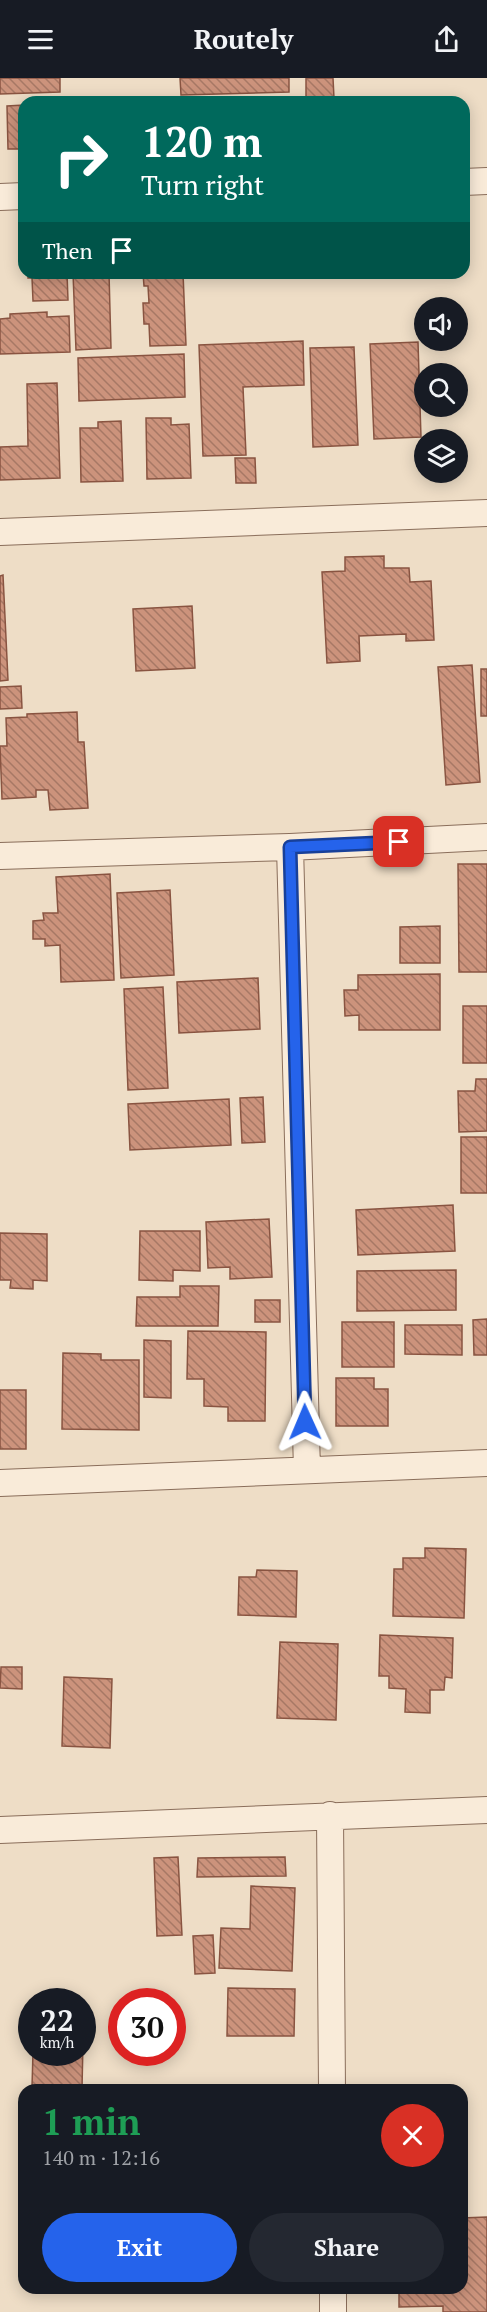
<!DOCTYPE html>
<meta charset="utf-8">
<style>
:root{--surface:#171b24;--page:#242831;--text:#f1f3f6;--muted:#9ea1a6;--accent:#2563eb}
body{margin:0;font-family:"PT Serif",serif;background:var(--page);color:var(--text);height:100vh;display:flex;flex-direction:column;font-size:22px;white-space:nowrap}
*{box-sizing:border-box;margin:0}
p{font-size:20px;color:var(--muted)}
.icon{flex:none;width:33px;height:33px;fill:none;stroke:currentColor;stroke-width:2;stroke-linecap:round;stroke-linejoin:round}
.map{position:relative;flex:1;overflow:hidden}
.panel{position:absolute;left:18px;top:2006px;width:450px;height:210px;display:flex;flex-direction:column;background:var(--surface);border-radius:18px;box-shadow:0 3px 15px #0003}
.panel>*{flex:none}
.hud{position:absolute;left:18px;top:18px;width:452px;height:183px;border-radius:18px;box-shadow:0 3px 15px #0003;background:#00695c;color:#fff;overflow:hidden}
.buttons{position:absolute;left:414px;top:219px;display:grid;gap:12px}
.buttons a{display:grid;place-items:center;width:54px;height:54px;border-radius:50%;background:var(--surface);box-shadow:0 3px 15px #0003;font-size:30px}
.speed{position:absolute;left:18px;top:1910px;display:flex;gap:12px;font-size:30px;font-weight:700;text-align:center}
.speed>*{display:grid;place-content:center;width:78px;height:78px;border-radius:50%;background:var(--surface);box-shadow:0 3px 15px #0003;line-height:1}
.speed small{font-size:15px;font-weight:400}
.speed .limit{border:9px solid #d22;background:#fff;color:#111}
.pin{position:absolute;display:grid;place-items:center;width:51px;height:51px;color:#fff;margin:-26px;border-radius:12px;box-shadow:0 3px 9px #0006}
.me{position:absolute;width:66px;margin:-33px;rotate:359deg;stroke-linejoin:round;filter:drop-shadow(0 0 4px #0008)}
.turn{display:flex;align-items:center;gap:21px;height:126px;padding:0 24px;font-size:27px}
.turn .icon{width:78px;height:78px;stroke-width:2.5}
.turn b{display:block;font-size:42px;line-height:51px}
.then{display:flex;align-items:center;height:57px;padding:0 24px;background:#0003;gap:12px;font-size:22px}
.round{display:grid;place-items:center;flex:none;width:63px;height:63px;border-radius:32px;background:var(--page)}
.headline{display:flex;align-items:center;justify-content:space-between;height:102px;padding:0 24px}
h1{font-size:36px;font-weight:800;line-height:45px;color:#1e9e55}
.cta{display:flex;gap:12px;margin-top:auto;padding:12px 24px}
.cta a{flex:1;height:69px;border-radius:36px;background:var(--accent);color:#fff;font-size:24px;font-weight:800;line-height:69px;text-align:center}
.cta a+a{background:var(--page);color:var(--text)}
header{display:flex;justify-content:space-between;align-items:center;height:78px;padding:0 24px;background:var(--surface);font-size:27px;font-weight:800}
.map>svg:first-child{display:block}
.building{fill:url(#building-back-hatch);stroke:#895441;stroke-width:1.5}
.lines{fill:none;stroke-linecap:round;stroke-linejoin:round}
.street-casing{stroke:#8a6e5b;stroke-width:28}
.street{stroke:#f9ebd9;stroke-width:26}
.route-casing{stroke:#184099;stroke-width:15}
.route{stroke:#2563eb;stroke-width:10}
</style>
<header><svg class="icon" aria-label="menu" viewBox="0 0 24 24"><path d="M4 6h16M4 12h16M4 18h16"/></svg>Routely<svg class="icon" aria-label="share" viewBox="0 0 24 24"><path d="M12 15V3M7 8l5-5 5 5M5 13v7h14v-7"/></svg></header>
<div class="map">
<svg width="487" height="2234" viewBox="0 0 487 2234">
<defs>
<pattern id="building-back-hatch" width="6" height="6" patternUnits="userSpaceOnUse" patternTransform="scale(1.5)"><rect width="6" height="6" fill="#cc937c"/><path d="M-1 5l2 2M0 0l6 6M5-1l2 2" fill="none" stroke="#a77865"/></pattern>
</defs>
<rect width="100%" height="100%" fill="#eeddc6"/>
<!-- building -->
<path class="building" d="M0,0H60V14L0,16Z
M180,0H289V14L181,17Z
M306,0H333L334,20H346V24H298L306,22Z
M24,27V71H8L7,28Z
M28,195H67L68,222L33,223L32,200H28Z
M73,195H109L111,270L76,272Z
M143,195H183L186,267L150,268L149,246H144L143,225H149L148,208H144Z
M47,234V239L69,238L70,274L0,276V241L10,240V236Z
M303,263L304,307L243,309L246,377L203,378L199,267Z
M418,264L421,359L374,361L370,266Z
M354,269L358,367L313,369L310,270Z
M184,276L185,319L79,323L78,280Z
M57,305L60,400L0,402V369L28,368L27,306Z
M146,340H171V347L189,346L191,400L147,401Z
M121,343L123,403L81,404L80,350H98V344Z
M235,380H255L256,405H236Z
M384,478V490H409L410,504L431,503L434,562L406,563V556L359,558L360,583L327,585L322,494L345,493V479Z
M3,497L8,602L0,603V498Z
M192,528L195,590L136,593L133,531Z
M472,587L480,704L446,707L438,589Z
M481,591H487V638H481Z
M21,608L22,630L0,631V609Z
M77,634L78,664H84L88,730L50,732L48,712H36V719L2,721L0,668H7L6,640L27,639V636Z
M458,786H487V894H459Z
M110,796L114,902L61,904L60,867L45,868V861H33V843L44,842L43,835H58L56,799Z
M170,812L174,897L121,900L117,815Z
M440,848V885H400V849Z
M440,896V952H359V937L345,938L344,912H358V897Z
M258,900L260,951L179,955L177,904Z
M163,909L168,1010L128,1012L124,911Z
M463,928H487V985H463Z
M476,1001H487V1053L459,1054L458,1013H475Z
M263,1019L265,1064L242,1065L240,1020Z
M229,1021L231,1067L130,1072L128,1026Z
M461,1059H487V1115H461Z
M453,1127L455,1173L358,1177L356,1132Z
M269,1141L272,1199L230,1201V1189L208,1190L206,1144Z
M140,1153H200V1193L173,1192V1203L139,1202Z
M0,1155L47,1156V1203L33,1202V1211L10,1210L11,1202H0Z
M456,1192V1232L357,1233V1193Z
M180,1208H219L218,1248H136L137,1219H180Z
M255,1222H280V1244H255Z
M487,1241V1277H474L473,1242Z
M342,1244H394V1289H342Z
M405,1247H462V1277L405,1276Z
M188,1253L266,1254L265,1343H228V1329L204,1328V1301H187Z
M144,1262L171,1263V1320L144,1319Z
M63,1275L101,1276V1282H139V1352L62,1351Z
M336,1300H374V1311H388V1348H336Z
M0,1312H26V1371H0Z
M425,1470L466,1471L464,1540L393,1538L394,1491H403V1480H425Z
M257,1492L297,1493L296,1539L238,1537L239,1499H256Z
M380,1557L453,1560L452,1600L445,1599L444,1612H430V1635L405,1634L406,1611L389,1610V1598H379Z
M280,1564L338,1566L336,1642L277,1640Z
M1,1589H22V1611L0,1610Z
M64,1599L112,1601L110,1670L62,1668Z
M178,1779L182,1857L157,1858L154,1780Z
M285,1779L286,1798L197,1799L198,1780Z
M251,1808L295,1810L292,1893L219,1890L221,1850L250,1851Z
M213,1857L215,1895L195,1896L193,1858Z
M228,1910L295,1911L294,1958H227Z
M82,1964H83L82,2011L32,2009L33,1974H82Z
M20,2046H24V2077L21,2078Z
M487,2139V2234H443V2228L399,2229V2210H462V2140Z"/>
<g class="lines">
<defs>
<path id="street" d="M464,104L487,103
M0,119L24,118
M0,454L487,435
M290,769L307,1392
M0,778L290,769L487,759
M0,1405L487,1385
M330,1737L332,2012
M0,1752L487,1732
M333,2210V2234"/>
</defs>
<!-- street casing -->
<use href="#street" class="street-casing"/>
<!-- street -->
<use href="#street" class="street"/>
</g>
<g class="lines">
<defs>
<path id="route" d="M305,1344L290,769L399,764"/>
</defs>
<!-- route casing -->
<use href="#route" class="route-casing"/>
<!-- route -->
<use href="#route" class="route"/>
</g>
</svg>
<div class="buttons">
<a><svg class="icon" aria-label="sound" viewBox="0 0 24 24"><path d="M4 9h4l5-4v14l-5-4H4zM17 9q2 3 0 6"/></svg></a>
<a><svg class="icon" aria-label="search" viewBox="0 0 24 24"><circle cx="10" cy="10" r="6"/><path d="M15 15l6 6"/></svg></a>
<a><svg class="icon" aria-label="layers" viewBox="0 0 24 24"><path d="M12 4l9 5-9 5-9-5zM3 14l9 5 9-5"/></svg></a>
</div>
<div class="speed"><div>22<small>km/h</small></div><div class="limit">30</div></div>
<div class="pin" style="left:399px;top:764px;background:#d93025"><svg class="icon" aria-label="arrive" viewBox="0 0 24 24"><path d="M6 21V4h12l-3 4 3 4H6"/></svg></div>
<svg class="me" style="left:305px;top:1344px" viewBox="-20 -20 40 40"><path d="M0-17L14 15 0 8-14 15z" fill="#2563eb" stroke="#fff" stroke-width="4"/></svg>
<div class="hud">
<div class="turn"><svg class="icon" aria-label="right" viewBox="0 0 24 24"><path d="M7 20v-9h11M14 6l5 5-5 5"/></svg><div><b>120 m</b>Turn right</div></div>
<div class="then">Then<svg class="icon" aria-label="arrive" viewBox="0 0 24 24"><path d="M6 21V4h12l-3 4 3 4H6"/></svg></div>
</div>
<section class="panel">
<div class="headline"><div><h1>1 min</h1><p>140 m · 12:16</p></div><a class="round" style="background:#d93025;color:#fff"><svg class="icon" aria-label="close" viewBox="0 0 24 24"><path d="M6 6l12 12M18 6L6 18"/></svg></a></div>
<div class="cta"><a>Exit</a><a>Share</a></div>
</section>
</div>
